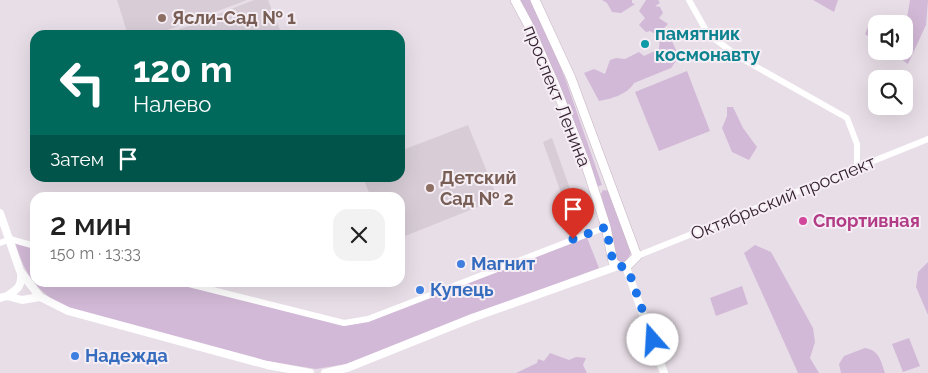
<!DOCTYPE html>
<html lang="ru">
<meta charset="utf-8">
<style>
:root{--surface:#fff;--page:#f2f2f2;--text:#222;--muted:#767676}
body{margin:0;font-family:Raleway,sans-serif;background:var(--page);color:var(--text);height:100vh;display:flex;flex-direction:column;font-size:19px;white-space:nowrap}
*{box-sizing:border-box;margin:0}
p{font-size:16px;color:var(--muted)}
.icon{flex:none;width:28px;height:28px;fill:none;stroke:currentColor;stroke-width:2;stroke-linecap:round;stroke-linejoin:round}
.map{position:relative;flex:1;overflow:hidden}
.sheet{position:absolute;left:30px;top:192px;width:375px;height:95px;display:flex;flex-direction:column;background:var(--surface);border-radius:15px;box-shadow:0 5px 20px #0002}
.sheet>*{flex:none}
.banner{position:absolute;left:30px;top:30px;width:375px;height:152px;border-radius:15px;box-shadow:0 5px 20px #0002;background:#00695c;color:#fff;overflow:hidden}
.controls{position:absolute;left:868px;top:15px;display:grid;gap:10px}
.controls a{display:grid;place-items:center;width:45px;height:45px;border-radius:10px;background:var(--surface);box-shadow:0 5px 20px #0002;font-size:25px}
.pin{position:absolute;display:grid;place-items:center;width:42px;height:42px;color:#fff;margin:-51px -21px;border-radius:50% 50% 50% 0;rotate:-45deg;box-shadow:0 0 5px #0007}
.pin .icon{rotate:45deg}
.me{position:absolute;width:55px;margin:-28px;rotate:341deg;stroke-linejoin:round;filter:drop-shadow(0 0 4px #0008)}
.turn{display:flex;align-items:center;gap:18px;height:105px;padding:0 20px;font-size:22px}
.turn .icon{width:65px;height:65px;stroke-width:2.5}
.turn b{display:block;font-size:35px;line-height:42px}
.then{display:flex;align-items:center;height:48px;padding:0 20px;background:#0003;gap:10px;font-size:19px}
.round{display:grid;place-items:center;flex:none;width:52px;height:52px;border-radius:15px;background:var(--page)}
.headline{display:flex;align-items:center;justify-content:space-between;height:85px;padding:0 20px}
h1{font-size:30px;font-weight:600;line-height:38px}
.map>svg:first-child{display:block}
.built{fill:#d8cdd6}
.green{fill:#d2b9d7}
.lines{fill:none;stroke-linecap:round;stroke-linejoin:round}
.secondary-casing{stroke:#c6b3c2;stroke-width:10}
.minor{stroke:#fff;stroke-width:6}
.tertiary{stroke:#fff;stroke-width:8}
.secondary{stroke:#fff;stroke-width:9}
.route{stroke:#1a73e8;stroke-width:9;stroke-dasharray:0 16.2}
.education-dot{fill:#8d6e63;stroke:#f5eef5;stroke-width:2}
.culture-dot{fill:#0f9aa8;stroke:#f5eef5;stroke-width:2}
.hotel-dot{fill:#d1479c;stroke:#f5eef5;stroke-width:2}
.shop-dot{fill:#3f7fe0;stroke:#f5eef5;stroke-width:2}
.labels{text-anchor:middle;stroke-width:4;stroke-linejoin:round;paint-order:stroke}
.education-label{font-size:18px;font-weight:bold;fill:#785e54;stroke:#f5eef5;text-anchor:start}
.culture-label{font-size:18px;font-weight:bold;fill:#0d838f;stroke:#f5eef5;text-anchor:start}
.street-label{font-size:18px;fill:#362230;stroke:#f5eef5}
.hotel-label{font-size:18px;font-weight:bold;fill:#b23c85;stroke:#f5eef5;text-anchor:start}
.shop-label{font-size:18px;font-weight:bold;fill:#366cbe;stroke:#f5eef5;text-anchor:start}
</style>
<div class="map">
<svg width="928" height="373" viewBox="0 0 928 373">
<rect width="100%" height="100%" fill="#e8dee7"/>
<!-- built -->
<path class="built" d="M117,0H247L154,35H128Z
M254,0H268L282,35H165Z
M468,125L498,199L400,238V198L371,197L363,178H400V151Z
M552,138L575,203L566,207L543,142Z"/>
<!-- green -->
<path class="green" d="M520,0H530L547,34L565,78L602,185L596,187L539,37Z
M602,0H632V3L635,4L621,13L612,12L607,3Z
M646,0H658L660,3L655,6L660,7L663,13L659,18L668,24L657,35L650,31L646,32L639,25L645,18L639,11Z
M813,0H838L834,12Z
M910,0H928L926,25L908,64L889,51H904V35Z
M868,27L876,31V42L865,34Z
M668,32L679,57L671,68L634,83C628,94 611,99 599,101L584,73L594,69L605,74L610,60L616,58L625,59L639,52L644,56L659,49L660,35Z
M687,71L710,131L659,151L635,92Z
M727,107H733L743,128L757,147L749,160L732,152L722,128L727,116Z
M603,190L609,191L631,253L625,263L617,261L601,194Z
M586,235L599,268L346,364L316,369L255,359L65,308C35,289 25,275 15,242L35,247V282L176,283L345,325Z
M755,245L771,252L813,328L815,342L810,358L819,373H798L744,253Z
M928,262V315L916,287L918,272Z
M742,286L748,304L716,316L710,298Z
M909,338L920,366L903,372L892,344Z
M865,348C879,350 881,361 885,373H841L839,364L844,356Z
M550,353L569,360L576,357L586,358L583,365L587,373H516L537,363L538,359L544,361Z"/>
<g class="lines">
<defs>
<path id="secondary" d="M515,0L528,24L554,83L585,162L606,227L613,262L618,266L626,267L637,256L571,78L535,0"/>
</defs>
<!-- secondary casing -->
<use href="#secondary" class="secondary-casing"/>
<!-- minor -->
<path class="minor" d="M689,0L708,34L739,57L847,118L857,144V169
M0,243L10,239L35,246
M637,256L928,139
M181,282L344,323L368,319L606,227"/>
<!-- tertiary -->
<path class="tertiary" d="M0,213L20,271L40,297
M626,267L664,373
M7,296C18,289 22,286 21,273
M0,298L7,296L22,300L40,297L68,311L267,365L310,373
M325,373L347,368L472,318L618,266"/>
<!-- secondary -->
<use href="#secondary" class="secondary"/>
</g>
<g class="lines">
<!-- route -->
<path class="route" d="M573,239L606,227L613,262L618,266L626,267L630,275L653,340"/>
</g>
<!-- markers -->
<g class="education-dot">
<circle cx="162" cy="18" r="5"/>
<circle cx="430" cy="188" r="5"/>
</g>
<circle class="culture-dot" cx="645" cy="44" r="5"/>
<circle class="hotel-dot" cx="803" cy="221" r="5"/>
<g class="shop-dot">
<circle cx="461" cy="264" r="5"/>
<circle cx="420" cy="290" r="5"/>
<circle cx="75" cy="356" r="5"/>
</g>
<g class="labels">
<!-- education labels -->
<g class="education-label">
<text x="172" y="24">Ясли-Сад № 1</text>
<text x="440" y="184">Детский<tspan x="440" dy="21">Сад № 2</tspan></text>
</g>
<!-- culture labels -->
<g class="culture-label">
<text x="655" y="40">памятник<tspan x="655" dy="21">космонавту</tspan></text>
</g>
<!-- street labels -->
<g class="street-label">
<text transform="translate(557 96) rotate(68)" y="6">проспект Ленина</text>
<text transform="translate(783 198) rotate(-22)" y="6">Октябрьский проспект</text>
</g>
<!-- hotel labels -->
<g class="hotel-label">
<text x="813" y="227">Спортивная</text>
</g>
<!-- shop labels -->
<g class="shop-label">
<text x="471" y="270">Магнит</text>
<text x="430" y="296">Купець</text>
<text x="85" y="362">Надежда</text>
</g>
</g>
</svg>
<div class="controls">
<a><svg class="icon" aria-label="sound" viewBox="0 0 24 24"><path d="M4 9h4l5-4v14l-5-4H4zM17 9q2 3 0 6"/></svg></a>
<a><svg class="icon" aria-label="search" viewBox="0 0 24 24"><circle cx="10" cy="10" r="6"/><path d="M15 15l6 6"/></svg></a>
</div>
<div class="pin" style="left:573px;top:239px;background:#d93025"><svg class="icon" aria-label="arrive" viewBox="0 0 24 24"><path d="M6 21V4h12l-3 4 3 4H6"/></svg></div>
<svg class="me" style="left:653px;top:340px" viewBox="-20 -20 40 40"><circle r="19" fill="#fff"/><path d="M0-13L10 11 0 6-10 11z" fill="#1a73e8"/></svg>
<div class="banner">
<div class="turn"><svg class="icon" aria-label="left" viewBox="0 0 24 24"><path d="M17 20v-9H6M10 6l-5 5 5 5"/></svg><div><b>120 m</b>Налево</div></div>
<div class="then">Затем<svg class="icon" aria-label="arrive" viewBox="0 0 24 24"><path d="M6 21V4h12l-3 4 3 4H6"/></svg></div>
</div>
<section class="sheet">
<div class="headline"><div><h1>2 мин</h1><p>150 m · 13:33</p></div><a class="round"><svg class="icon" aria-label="close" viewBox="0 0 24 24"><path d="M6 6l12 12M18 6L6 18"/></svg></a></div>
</section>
</div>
